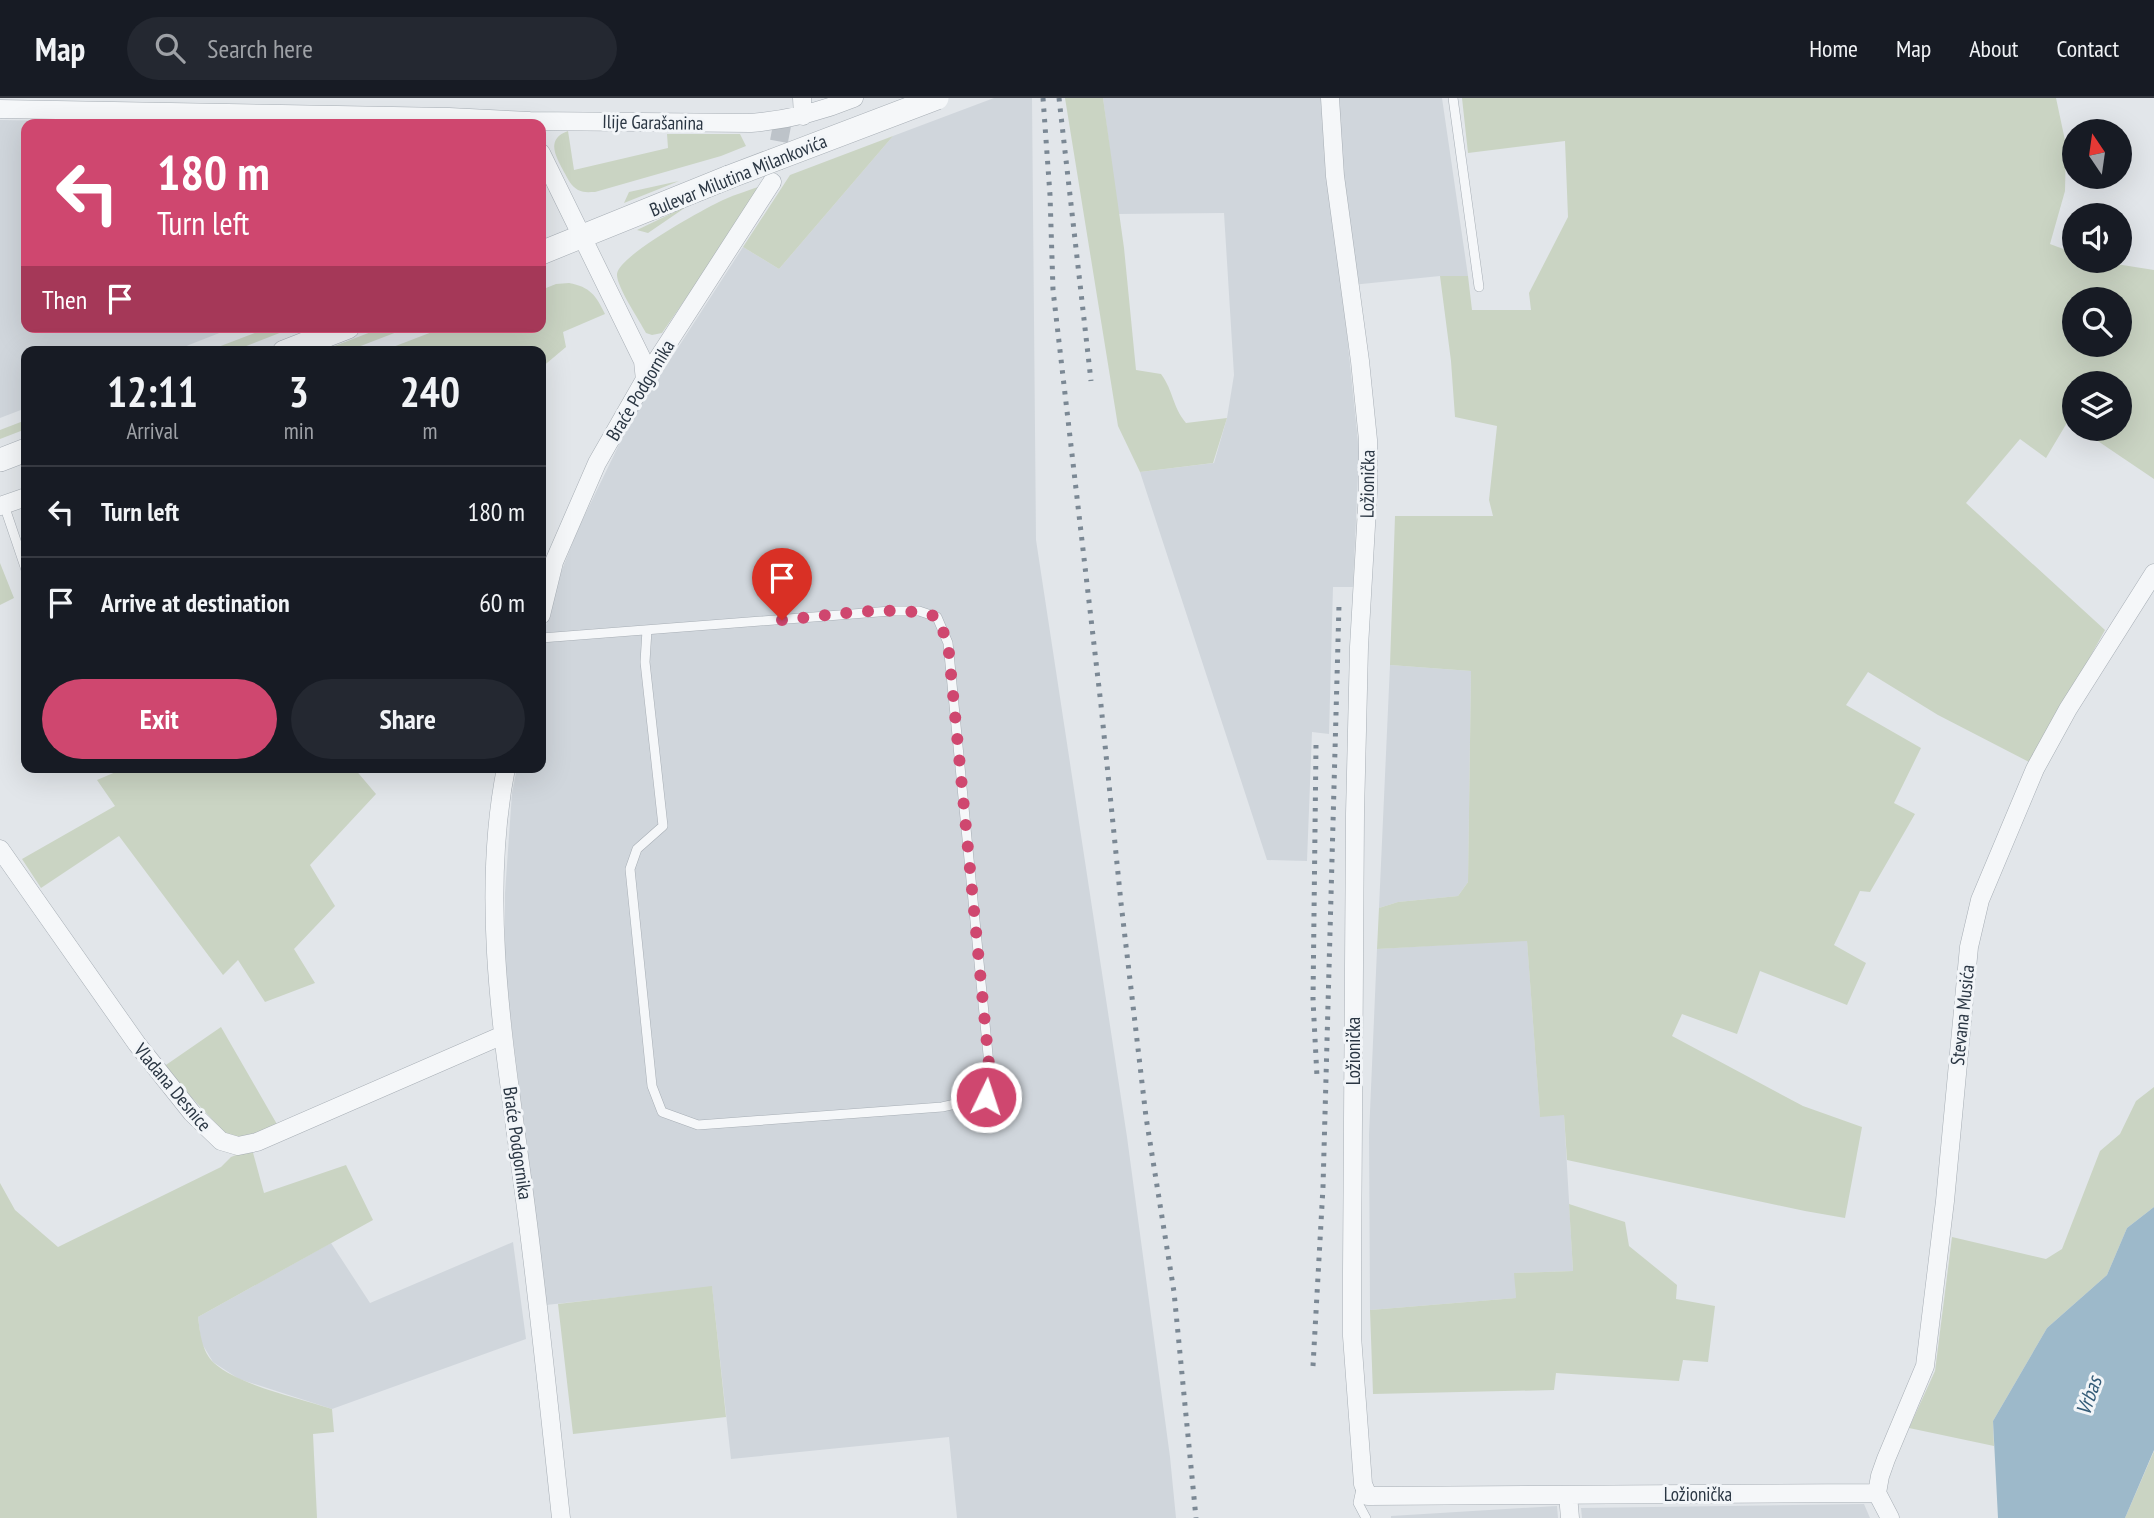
<!DOCTYPE html>
<meta charset="utf-8">
<style>
:root{--surface:#171b24;--page:#242831;--text:#f1f3f6;--muted:#9ea1a6;--line:#363941;--accent:#cf476f}
body{margin:0;font-family:"PT Sans Narrow",sans-serif;background:var(--page);color:var(--text);height:100vh;display:flex;flex-direction:column;font-size:26px;white-space:nowrap}
*{box-sizing:border-box;margin:0}
p{font-size:23px;color:var(--muted)}
.icon{flex:none;width:38px;height:38px;fill:none;stroke:currentColor;stroke-width:2;stroke-linecap:round;stroke-linejoin:round}
.map{position:relative;flex:1;overflow:hidden}
.sheet{position:absolute;left:21px;top:248px;width:525px;height:427px;display:flex;flex-direction:column;background:var(--surface);border-radius:14px;box-shadow:0 7px 28px #0002}
.sheet>*{flex:none}
.banner{position:absolute;left:21px;top:21px;width:525px;height:214px;border-radius:14px;box-shadow:0 7px 28px #0002;background:#cf476f;color:#fff;overflow:hidden}
.needle{width:46px;rotate:347deg}
.controls{position:absolute;left:2062px;top:21px;display:grid;gap:14px}
.controls a{display:grid;place-items:center;width:70px;height:70px;border-radius:50%;background:var(--surface);box-shadow:0 7px 28px #0002;font-size:35px}
.pin{position:absolute;display:grid;place-items:center;width:60px;height:60px;color:#fff;margin:-72px -30px;border-radius:50% 50% 50% 0;rotate:-45deg;box-shadow:0 0 7px #0007}
.pin .icon{rotate:45deg}
.me{position:absolute;width:77px;margin:-38px;rotate:4deg;stroke-linejoin:round;filter:drop-shadow(0 0 5px #0008)}
.turn{display:flex;align-items:center;gap:24px;height:147px;padding:0 21px;font-size:32px}
.turn .icon{width:91px;height:91px;stroke-width:2.5}
.turn b{display:block;font-size:49px;line-height:60px}
.then{display:flex;align-items:center;height:66px;padding:0 21px;background:#0003;gap:14px;font-size:26px}
.eta{display:flex;justify-content:space-evenly;align-items:center;height:119px;text-align:center}
.eta b{font-size:42px;font-weight:800;line-height:49px}
.primary-button{display:flex;gap:14px;margin-top:auto;padding:14px 21px}
.primary-button a{flex:1;height:80px;border-radius:42px;background:var(--accent);color:#fff;font-size:28px;font-weight:800;line-height:80px;text-align:center}
.primary-button a+a{background:var(--page);color:var(--text)}
ul{padding:0;list-style:none}
li{display:flex;align-items:center;gap:21px;height:91px;padding:0 21px;border-top:2px solid var(--line)}
li div{flex:1}
li b{display:block;font-size:26px}
li em{font-style:normal}
header{display:flex;align-items:center;gap:42px;box-sizing:border-box;height:98px;padding:0 35px;background:var(--surface);border-bottom:2px solid var(--line)}
header strong{font-size:33px}
nav{display:flex;gap:38px;margin-inline-start:auto;font-size:24px}
.search{width:490px;height:63px;background:var(--page);display:flex;align-items:center;gap:18px;box-sizing:border-box;padding:0 24px;border-radius:38px;color:var(--muted);font-size:26px}
.map>svg:first-child{display:block}
.built{fill:#d0d6dc}
.green{fill:#cad4c3;fill-rule:evenodd}
.water{fill:#9db9ca}
.lines{fill:none;stroke-linecap:round;stroke-linejoin:round}
.minor-tunnel{stroke:#bdc3c9;stroke-width:18;stroke-dasharray:18 9;stroke-linecap:butt}
.service-casing{stroke:#a7aeb5;stroke-width:10}
.minor-casing{stroke:#a7aeb5;stroke-width:19}
.tertiary-casing{stroke:#a7aeb5;stroke-width:24}
.service{stroke:#f5f7f9;stroke-width:9}
.minor{stroke:#f5f7f9;stroke-width:18}
.tertiary{stroke:#f5f7f9;stroke-width:23}
.rail{stroke:#7b8894;stroke-width:5;stroke-dasharray:3.5 7;stroke-linecap:butt}
.tertiary-bridge-casing{stroke:#a7aeb5;stroke-width:24;stroke-linecap:butt}
.tertiary-bridge{stroke:#f5f7f9;stroke-width:23}
.route{stroke:#cf476f;stroke-width:12;stroke-dasharray:0 21.6}
.labels{text-anchor:middle;stroke-width:6;stroke-linejoin:round;paint-order:stroke}
.street-label{font-size:19px;fill:#2a3643;stroke:#f2f5f8}
.water-label{font-size:21px;font-style:italic;fill:#335b77;stroke:#f2f5f8}
</style>
<header>
<strong>Map</strong>
<div class="search"><svg class="icon" aria-label="search" viewBox="0 0 24 24"><circle cx="10" cy="10" r="6"/><path d="M15 15l6 6"/></svg>Search here</div>
<nav><a>Home</a><a>Map</a><a>About</a><a>Contact</a></nav>
</header>
<div class="map">
<svg width="2154" height="1420" viewBox="0 0 2154 1420">
<rect width="100%" height="100%" fill="#e2e6ea"/>
<!-- built -->
<path class="built" d="M994,0H1032L1036,442L1127,1039L1170,1359L1176,1420H957L949,1339L731,1361L712,1189L546,1207L505,874V795L512,695L517,670H541V550L554,492L578,431L630,324L743,149L779,171L893,38Z
M1103,0H1442L1468,178H1440L1342,188L1359,354L1353,489H1333L1329,636L1312,634L1307,763L1267,762L1140,374L1214,365L1227,320L1234,277L1224,115L1118,116Z
M0,22L128,24L129,26H26V229H220L222,234L171,254H26V310L0,320Z
M1390,567L1471,573L1468,784L1458,798L1398,804L1379,810Z
M1527,842L1540,1018L1564,1016L1573,1173L1515,1175L1516,1200L1370,1212L1369,1037L1377,851Z
M513,1144L526,1241L332,1311L239,1281L213,1264L201,1244L198,1219L331,1145L370,1205Z
M1864,1406L1870,1420H1582L1581,1410Z
M1557,1408L1558,1420H1391V1418Z"/>
<!-- green -->
<path class="green" d="M1065,0H1103L1124,150L1136,272L1161,276C1174,294 1172,308 1186,325L1227,320L1213,365L1140,374L1118,328Z
M1462,0H2056L2066,47L2065,93L2050,146L2074,155V163H2097L2154,172V381L2080,331H2119V285H2074V327L2068,323L2046,360L2020,341L1966,405L2105,532L2031,665L1938,617L1868,574L1846,607L1921,650L1894,705L1915,716L1870,794L1860,793L1834,847L1866,865L1847,907L1760,873L1737,936L1682,916L1672,938L1803,1008L1862,1029L1845,1120L1805,1113L1567,1062L1564,1017L1540,1019L1527,843L1377,851L1379,810L1398,804L1458,798L1468,784L1471,573L1390,567L1395,418H1493L1489,402L1497,328L1455,319L1451,263L1440,178H1468L1472,212H1531L1529,195L1568,119L1565,43L1468,55ZM2074,201H2119V247H2074Z
M568,33L574,72L668,50L667,36H740L746,48L721,58L595,94C589,94 584,95 578,92C571,88 568,81 564,74C556,59 545,41 568,33Z
M893,38L779,171L743,149L790,77Z
M679,83L624,105L629,94Z
M764,87L662,235L652,237L646,235C640,223 616,188 617,176C619,157 704,111 723,102C736,96 750,92 764,87Z
M689,107L648,135L637,132Z
M569,185C590,189 596,197 605,216L563,234L566,249L541,270V254H380L445,229H541V192L556,186Z
M270,229H295L231,254H205Z
M384,229H410L345,254H319Z
M26,322V331L0,341V332Z
M0,465L14,500L0,507Z
M125,670H354L376,696L310,767L335,808L294,851L315,885L265,904L238,862L223,877L119,738L41,790L22,761L115,708L97,682Z
M221,929L278,1028C260,1034 243,1044 225,1035L163,969Z
M2154,989V1109L2127,1130L2107,1177L2047,1230L1993,1323L1994,1348L1909,1330L1935,1273L1952,1139L2046,1161L2062,1151L2100,1053L2120,1036L2136,1003Z
M252,1051L264,1095L346,1067L373,1122L198,1219C200,1235 202,1254 214,1265C240,1288 299,1300 332,1311L334,1334L313,1336L317,1420H0V1085L15,1112L58,1149L221,1069L231,1059Z
M1569,1106L1625,1124L1629,1148L1677,1187L1676,1201L1715,1208L1708,1264L1683,1262L1679,1283L1556,1275L1554,1292L1373,1296L1370,1212L1516,1200L1514,1175L1573,1173Z
M712,1188L726,1319L573,1336L558,1206Z
M2154,1352V1420H2125L2154,1353Z"/>
<!-- water -->
<path class="water" d="M2154,1109V1352L2125,1420H1998L1993,1323L2047,1230L2107,1177L2127,1130Z"/>
<g class="lines">
<!-- minor-tunnel -->
<path class="minor-tunnel" d="M774,70L783,22"/>
<defs>
<path id="service" d="M1453,0L1479,189
M4,407L26,472
M541,540L891,513H919L937,519L948,545L990,977V992L986,999L942,1009L698,1027L662,1014L652,988L630,771L637,751L663,728L645,564L647,532
M1361,1391L1358,1405L1366,1420"/>
<path id="minor" d="M802,0L803,18
M1330,0L1335,78L1360,263L1368,342V393L1359,549L1355,716L1352,1175V1238L1363,1386L1368,1398L1877,1395
M0,11L449,19L530,23L751,25C788,22 820,14 854,0
M541,55L643,263L645,282
M0,408L26,399
M541,517L554,464L597,365L648,276L772,84
M506,670C479,806 505,952 523,1087C538,1198 549,1309 561,1420
M0,751L137,946L192,1015L221,1043L238,1048L257,1044L503,937
M1877,1395L1880,1378L1886,1361L1925,1268L1945,1103L1969,849L1980,802L2035,671L2068,611L2154,475
M1877,1395L1890,1420
M1568,1397L1570,1420"/>
<path id="tertiary" d="M541,155L729,79
M284,254L348,229
M0,362L26,352"/>
</defs>
<!-- service casing -->
<use href="#service" class="service-casing"/>
<!-- minor casing -->
<use href="#minor" class="minor-casing"/>
<!-- tertiary casing -->
<use href="#tertiary" class="tertiary-casing"/>
<!-- service -->
<use href="#service" class="service"/>
<!-- minor -->
<use href="#minor" class="minor"/>
<!-- tertiary -->
<use href="#tertiary" class="tertiary"/>
<!-- rail -->
<path class="rail" d="M1043,0L1050,97L1053,192L1101,607L1121,805L1146,1019L1174,1194L1196,1420
M1059,0L1091,283
M1316,647L1313,902L1317,979
M1313,1268L1323,1089L1339,507"/>
<defs>
<path id="tertiary-bridge" d="M729,79L937,0"/>
</defs>
<!-- tertiary-bridge casing -->
<use href="#tertiary-bridge" class="tertiary-bridge-casing"/>
<!-- tertiary-bridge -->
<use href="#tertiary-bridge" class="tertiary-bridge"/>
</g>
<g class="lines">
<!-- route -->
<path class="route" d="M782,522C826,518 898,505 937,519L948,545L990,977V992L986,999"/>
</g>
<g class="labels">
<!-- street labels -->
<g class="street-label">
<text transform="translate(653 24) rotate(1)" y="7">Ilije Garašanina</text>
<text transform="translate(738 77) rotate(-22)" y="7">Bulevar Milutina Milankovića</text>
<text transform="translate(640 292) rotate(-59)" y="7">Braće Podgornika</text>
<text transform="translate(1367 386) rotate(-89)" y="7">Ložionička</text>
<text transform="translate(1962 917) rotate(-84)" y="7">Stevana Musića</text>
<text transform="translate(1353 953) rotate(-90)" y="7">Ložionička</text>
<text transform="translate(173 989) rotate(50)" y="7">Vladana Desnice</text>
<text transform="translate(518 1045) rotate(82)" y="7">Braće Podgornika</text>
<text x="1698" y="1403">Ložionička</text>
</g>
<!-- water labels -->
<g class="water-label">
<text transform="translate(2089 1298) rotate(-71)" y="7">Vrbas</text>
</g>
</g>
</svg>
<div class="controls">
<a><svg class="needle" viewBox="-14 -14 28 28"><path d="M0-13l5 13h-10z" fill="#e53935"/><path d="M0 13l5-13h-10z" fill="#9ea1a6"/></svg></a>
<a><svg class="icon" aria-label="sound" viewBox="0 0 24 24"><path d="M4 9h4l5-4v14l-5-4H4zM17 9q2 3 0 6"/></svg></a>
<a><svg class="icon" aria-label="search" viewBox="0 0 24 24"><circle cx="10" cy="10" r="6"/><path d="M15 15l6 6"/></svg></a>
<a><svg class="icon" aria-label="layers" viewBox="0 0 24 24"><path d="M12 4l9 5-9 5-9-5zM3 14l9 5 9-5"/></svg></a>
</div>
<div class="pin" style="left:782px;top:522px;background:#d93025"><svg class="icon" aria-label="arrive" viewBox="0 0 24 24"><path d="M6 21V4h12l-3 4 3 4H6"/></svg></div>
<svg class="me" style="left:986px;top:999px" viewBox="-20 -20 40 40"><circle r="17" fill="#cf476f" stroke="#fff" stroke-width="3"/><path d="M0-11L8 9 0 5-8 9z" fill="#fff"/></svg>
<div class="banner">
<div class="turn"><svg class="icon" aria-label="left" viewBox="0 0 24 24"><path d="M17 20v-9H6M10 6l-5 5 5 5"/></svg><div><b>180 m</b>Turn left</div></div>
<div class="then">Then<svg class="icon" aria-label="arrive" viewBox="0 0 24 24"><path d="M6 21V4h12l-3 4 3 4H6"/></svg></div>
</div>
<section class="sheet">
<div class="eta">
<div><b>12:11</b><p>Arrival</p></div>
<div><b>3</b><p>min</p></div>
<div><b>240</b><p>m</p></div>
</div>
<ul>
<li><svg class="icon" aria-label="left" viewBox="0 0 24 24"><path d="M17 20v-9H6M10 6l-5 5 5 5"/></svg><div><b>Turn left</b></div><em>180 m</em></li>
<li><svg class="icon" aria-label="arrive" viewBox="0 0 24 24"><path d="M6 21V4h12l-3 4 3 4H6"/></svg><div><b>Arrive at destination</b></div><em>60 m</em></li>
</ul>
<div class="primary-button"><a>Exit</a><a>Share</a></div>
</section>
</div>
